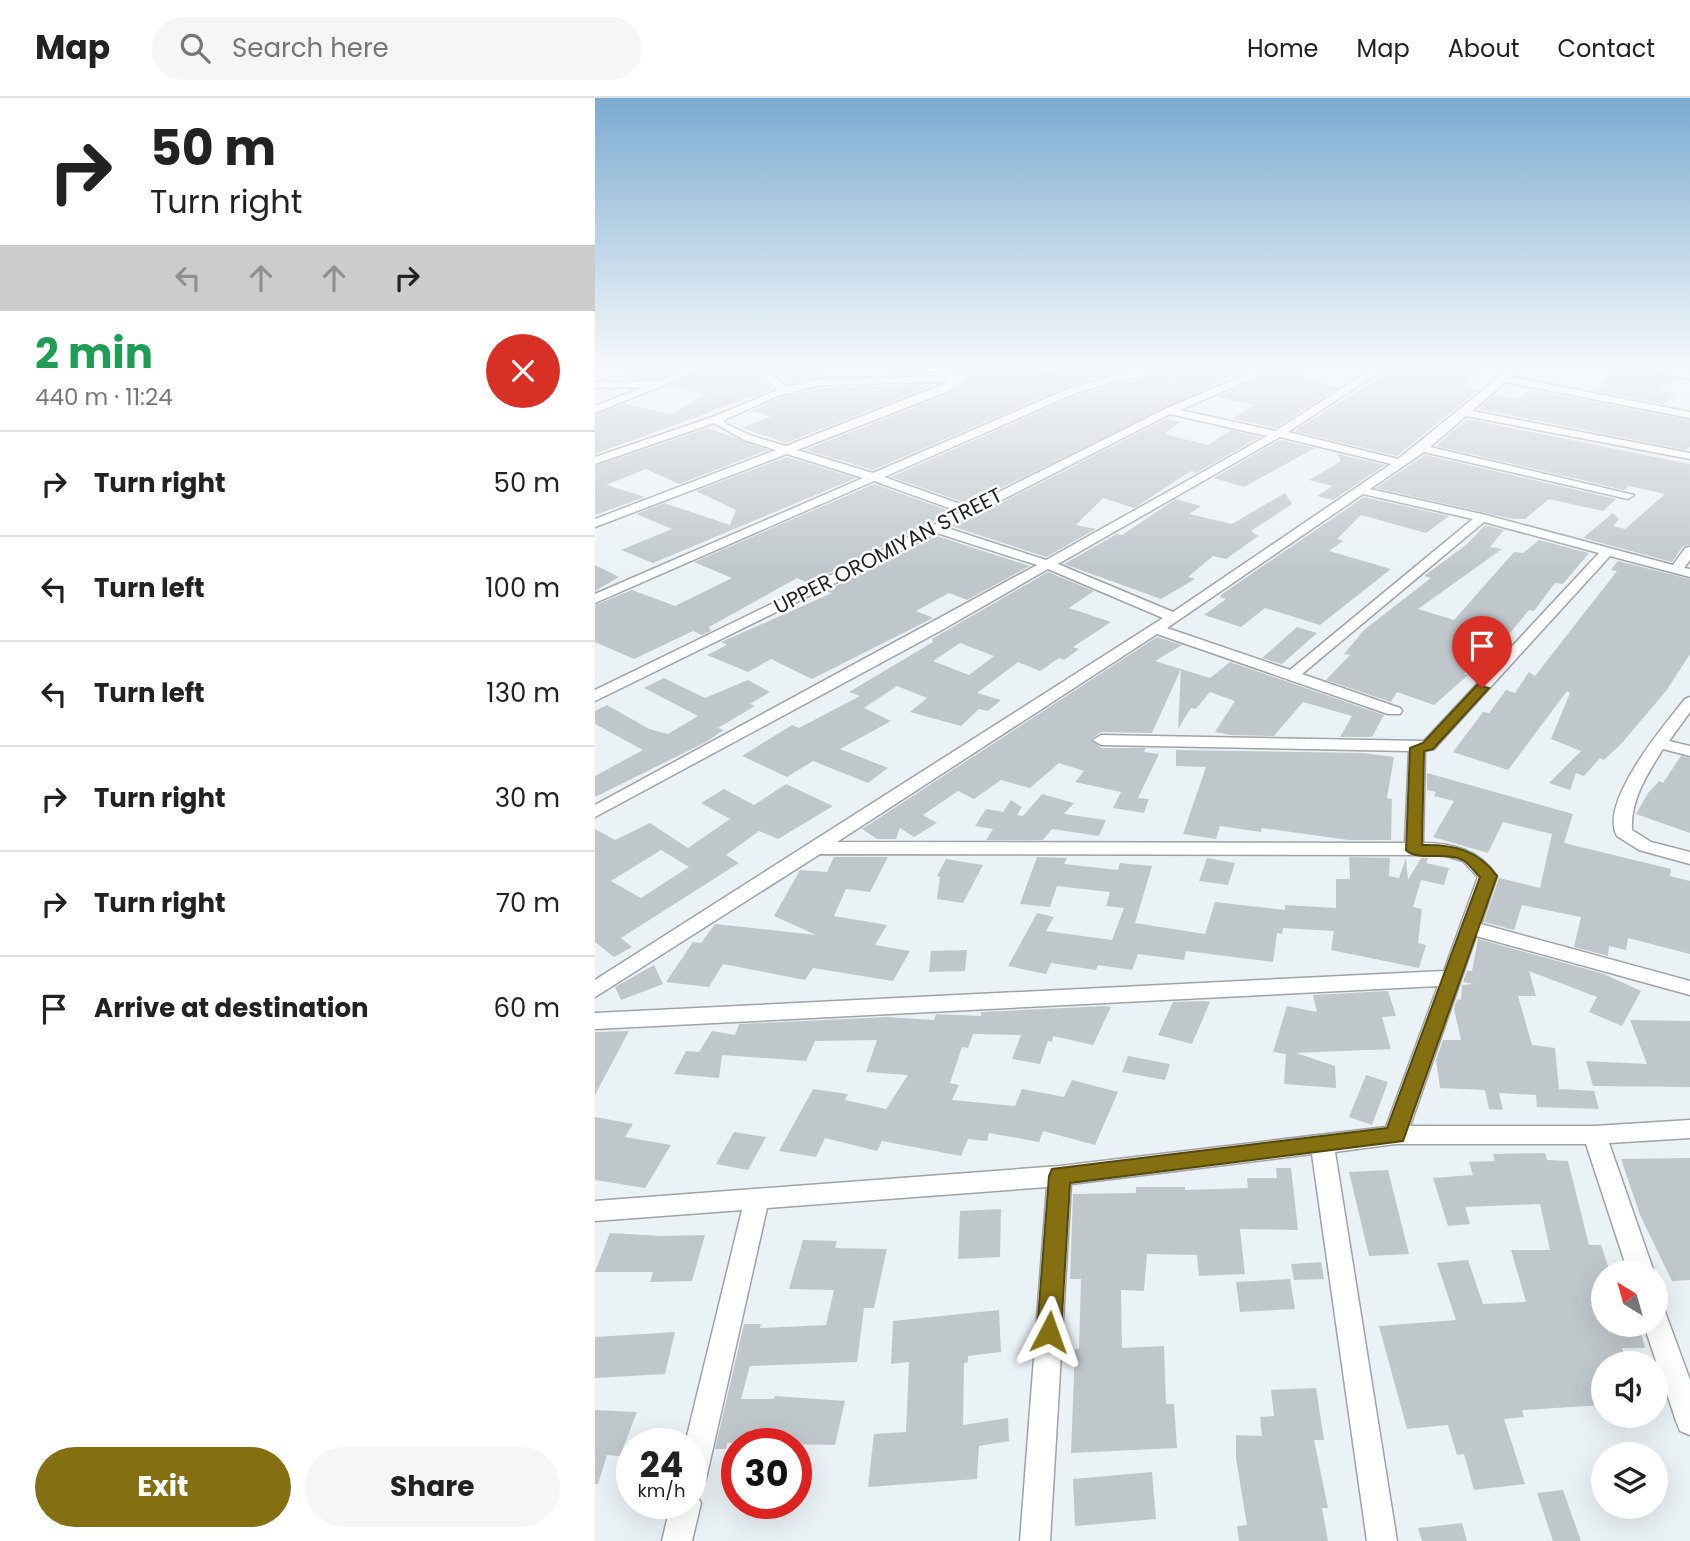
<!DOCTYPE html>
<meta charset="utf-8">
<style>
:root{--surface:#fff;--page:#f6f6f6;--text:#222;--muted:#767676;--line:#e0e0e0;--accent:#847011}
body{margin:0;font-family:Poppins,sans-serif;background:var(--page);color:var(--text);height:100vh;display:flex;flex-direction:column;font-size:26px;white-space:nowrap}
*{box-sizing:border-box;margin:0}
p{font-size:23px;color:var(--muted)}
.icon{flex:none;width:38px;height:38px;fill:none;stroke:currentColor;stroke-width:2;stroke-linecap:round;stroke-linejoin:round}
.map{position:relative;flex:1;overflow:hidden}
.side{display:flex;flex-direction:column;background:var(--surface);width:595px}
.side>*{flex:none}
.guide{background:#fff;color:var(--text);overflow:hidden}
.needle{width:46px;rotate:323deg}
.fabs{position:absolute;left:996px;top:1162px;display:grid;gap:14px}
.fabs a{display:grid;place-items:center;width:77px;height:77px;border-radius:50%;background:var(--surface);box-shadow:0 7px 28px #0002;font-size:35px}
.speed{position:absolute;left:21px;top:1330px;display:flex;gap:14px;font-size:35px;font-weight:700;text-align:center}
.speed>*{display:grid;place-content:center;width:91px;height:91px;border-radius:50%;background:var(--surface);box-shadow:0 7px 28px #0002;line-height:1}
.speed small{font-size:18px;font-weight:400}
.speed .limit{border:10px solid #d22;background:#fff;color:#111}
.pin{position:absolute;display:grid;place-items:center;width:60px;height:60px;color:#fff;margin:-72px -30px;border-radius:50% 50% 50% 0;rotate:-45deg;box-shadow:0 0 7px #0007}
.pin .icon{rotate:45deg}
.me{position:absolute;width:77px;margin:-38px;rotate:4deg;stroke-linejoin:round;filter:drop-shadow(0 0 5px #0008)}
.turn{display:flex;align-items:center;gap:24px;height:147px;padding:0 35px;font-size:32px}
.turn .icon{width:91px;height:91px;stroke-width:2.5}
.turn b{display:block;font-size:49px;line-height:60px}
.lanes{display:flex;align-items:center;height:66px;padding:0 35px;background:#0003;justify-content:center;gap:35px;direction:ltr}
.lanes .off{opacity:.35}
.round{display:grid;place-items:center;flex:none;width:74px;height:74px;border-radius:37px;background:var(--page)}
.headline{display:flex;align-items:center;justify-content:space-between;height:119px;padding:0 35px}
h1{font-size:42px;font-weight:700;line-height:52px;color:#1e9e55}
.primary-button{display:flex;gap:14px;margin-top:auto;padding:14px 35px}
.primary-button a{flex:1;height:80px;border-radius:42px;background:var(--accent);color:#fff;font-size:28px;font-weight:700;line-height:80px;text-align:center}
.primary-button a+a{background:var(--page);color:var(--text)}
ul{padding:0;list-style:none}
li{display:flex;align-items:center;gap:21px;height:105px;padding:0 35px;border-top:2px solid var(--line)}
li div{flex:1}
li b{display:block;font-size:26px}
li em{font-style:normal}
header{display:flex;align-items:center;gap:42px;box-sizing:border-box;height:98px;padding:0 35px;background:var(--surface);border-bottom:2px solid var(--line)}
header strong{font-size:33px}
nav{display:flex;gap:38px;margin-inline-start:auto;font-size:24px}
.search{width:490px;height:63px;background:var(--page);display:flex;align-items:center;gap:18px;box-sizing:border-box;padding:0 24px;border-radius:38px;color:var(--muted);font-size:26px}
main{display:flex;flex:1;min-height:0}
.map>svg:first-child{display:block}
.building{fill:#c0c7ca;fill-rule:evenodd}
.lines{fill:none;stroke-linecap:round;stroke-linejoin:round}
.minor-casing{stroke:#9da3a6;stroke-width:3}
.minor{fill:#fff;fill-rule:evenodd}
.route{fill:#847011;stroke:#56490b;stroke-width:2}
.labels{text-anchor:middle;stroke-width:5;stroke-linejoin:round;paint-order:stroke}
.far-street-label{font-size:21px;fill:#1f2122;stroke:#fff}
</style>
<header>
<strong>Map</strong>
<div class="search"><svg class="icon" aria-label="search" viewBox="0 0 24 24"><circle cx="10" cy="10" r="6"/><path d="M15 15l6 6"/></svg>Search here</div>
<nav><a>Home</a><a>Map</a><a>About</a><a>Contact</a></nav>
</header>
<main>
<section class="side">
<div class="guide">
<div class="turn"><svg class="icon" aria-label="right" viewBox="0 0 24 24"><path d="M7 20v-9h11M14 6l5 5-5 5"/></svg><div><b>50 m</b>Turn right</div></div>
<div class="lanes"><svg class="icon off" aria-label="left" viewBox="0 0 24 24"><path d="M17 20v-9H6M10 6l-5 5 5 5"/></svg><svg class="icon off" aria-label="ahead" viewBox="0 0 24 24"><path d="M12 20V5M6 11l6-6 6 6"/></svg><svg class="icon off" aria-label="ahead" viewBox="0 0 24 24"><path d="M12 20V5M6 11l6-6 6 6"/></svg><svg class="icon" aria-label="right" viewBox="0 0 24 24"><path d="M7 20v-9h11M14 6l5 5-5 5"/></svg></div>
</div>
<div class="headline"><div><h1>2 min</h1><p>440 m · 11:24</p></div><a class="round" style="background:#d93025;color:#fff"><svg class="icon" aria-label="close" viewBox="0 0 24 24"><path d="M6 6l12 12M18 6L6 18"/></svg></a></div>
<ul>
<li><svg class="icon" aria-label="right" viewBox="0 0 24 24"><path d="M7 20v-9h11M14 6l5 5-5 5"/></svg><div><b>Turn right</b></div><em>50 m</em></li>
<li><svg class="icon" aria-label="left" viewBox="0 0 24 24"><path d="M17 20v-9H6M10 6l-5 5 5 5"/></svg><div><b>Turn left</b></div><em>100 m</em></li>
<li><svg class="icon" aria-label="left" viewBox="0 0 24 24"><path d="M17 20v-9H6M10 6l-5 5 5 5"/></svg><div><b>Turn left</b></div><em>130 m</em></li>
<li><svg class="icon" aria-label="right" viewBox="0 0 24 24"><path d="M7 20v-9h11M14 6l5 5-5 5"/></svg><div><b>Turn right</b></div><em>30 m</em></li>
<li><svg class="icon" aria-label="right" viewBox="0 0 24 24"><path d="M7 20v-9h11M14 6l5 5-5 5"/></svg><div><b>Turn right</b></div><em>70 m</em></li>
<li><svg class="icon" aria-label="arrive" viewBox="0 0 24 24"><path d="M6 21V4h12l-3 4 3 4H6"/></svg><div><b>Arrive at destination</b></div><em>60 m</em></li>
</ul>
<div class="primary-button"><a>Exit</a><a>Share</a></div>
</section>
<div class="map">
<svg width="1095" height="1443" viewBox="0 0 1095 1443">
<rect width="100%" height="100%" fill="#ebf2f6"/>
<!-- building -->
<path class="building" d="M31,271H87L63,280L46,281L30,277Z
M111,271H165L169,282L178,291L0,356V317L30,306L77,316L112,296L75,288Z
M180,271H228L227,278L194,286Z
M300,271H358L359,273L358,275L299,277Z
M420,271L421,276L544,271L527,272L472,289L278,372L210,352L355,295L369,285L375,272Z
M609,271H651L374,406L296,379L482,297L530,284L575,276V284L592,272L605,274Z
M669,271H697L709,274L706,281L744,289L680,330L638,321L658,307L622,299L655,284Z
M798,271H890L867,289L883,292L802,358L699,333Z
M1046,271L1081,282L1064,292L1082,296L1068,306L1001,293L1020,272Z
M339,287L191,345L147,330L177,318L156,313L184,300L225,290Z
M936,292L1095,322V348L1091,352L883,311L900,296L921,301Z
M571,321L586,324L569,336L613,347L636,332L665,339L601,375L596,373L539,410L508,400L481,427L501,431L451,459L359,429Z
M872,321L1095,366V447L1088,448L1077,464L988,440L1018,415L1024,421L1018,428L1030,431L1070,396L1034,388L1029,392L841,348Z
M113,330L173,352L84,386L51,371L11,387L50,399L0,417V368Z
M685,342L720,350L649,389L619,380Z
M742,356L790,367L738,402L722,398L738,388L714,382L746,363Z
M830,357L1021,401L1008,413L954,401L930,421H918L781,390Z
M192,359L261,380L58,465L26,452L77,431L41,416L69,405L135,427L141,412L101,393Z
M279,386L358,414L213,485L202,480L114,529L116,533L107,537L98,533L39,561L0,544V507L37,492L80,508L137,480L99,464Z
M690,395L697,406L656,433L663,438L631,461L618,458L593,479L600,481L566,501L469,466L522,436L527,437L581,401L606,408L594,416L637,426Z
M769,399L854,418L831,435L766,417L742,441L748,443L734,453L796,471L725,527L670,510L646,529L609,517L631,501L625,499L627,496Z
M890,427L909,432L895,449L907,451L823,511L859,522L919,454L928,455L944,442L994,455L968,486L960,485L939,513L934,512L915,535L897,548L869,576L873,577L839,607L802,594L796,604L731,582L755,557L749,556L769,532L836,480L829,478L871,447Z
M342,438L435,468L372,502L354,495L321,513L338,520L217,581L176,561L153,574L112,557L132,547L126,544L237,495L231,493Z
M1023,463L1095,481V556L1071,593L1027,645L1009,662L1005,660L989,678L981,675L975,692L954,685L986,653L956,641L975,595L972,593L913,672L858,654L888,614L894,615L911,592L920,595L934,574L940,578L1022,473L1016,472Z
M0,467L24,479L0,493Z
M453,474L499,493L474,510L516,524L478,549L484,551L469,562L464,560L445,573L423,564L382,595L406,602L393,613L384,611L366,628L315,614L332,600L302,588L269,610L296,623L245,651L293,670L273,685L218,663L192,679L147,658L197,627L204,630L265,598L254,594L338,544L337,541ZM365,545L399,558L374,577L338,563Z
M702,529L722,535L687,566L667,560Z
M562,539L587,547L560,563L586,571L557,635L506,634L496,641L506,650H551L549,654L564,656L543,700L554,701L549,715L518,710L526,694L480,684L489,673L464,665L435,690L406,682L379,701L363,693L328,717L342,725L319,739L305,730L301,741H282L267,731Z
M635,564L789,617L777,639H745L757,618L708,604L679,638L636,637L620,634L640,603L615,594L601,611L596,610L583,631L586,571L615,580Z
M69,580L110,600L153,582L175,594L155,606L160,608L123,630L129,632L109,645L0,699V678L48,652L0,626V613L12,607L54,631L73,636L103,618L49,590Z
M581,652L768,655L799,659L792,700L797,701L796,742H753L667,730L666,734L625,728L621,741L588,736L611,669L581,668Z
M1086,658L1095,660V735L1041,716L1053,695L1064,683L1068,685Z
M832,675L978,716L969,745L1076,771L1075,778L1095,783V856L1033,840L1031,852L1014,848L1013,858L979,849L986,819L927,807L919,832L889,824L904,780L945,790L957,736L908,724L893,755L838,739L859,703L839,698L841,694L832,692Z
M191,686L238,708L183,741L164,733L131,757L144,765L26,840L37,849L19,859L0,844V731L20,742L55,725L93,750L135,721L106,705L129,691L159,707ZM66,752L94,769L46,800L16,783Z
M447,696L479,705L469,716L511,722L504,738L457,731L448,742H391L398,731L380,728L391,711L408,714L416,702L427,709L422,717L428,718Z
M239,759H293L275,794L251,791L239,818L292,827L280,847L315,853L298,883L218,870L210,882L128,866L114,889L71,884L98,844L106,845L120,826L221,837L179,818L205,772L232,774Z
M442,759L472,760L469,766L523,772L525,765L557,768L540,825L610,836L620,804L690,812V807L741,810V781H755L754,759L795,760L794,778L804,780L811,760L813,782L826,760H833L831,765L854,770L849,787L826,782L818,809L827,811L823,845L831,847L824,870L736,852L739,833L688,830L687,836L682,835L678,864L591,853L589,862L543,856L537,872L503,867L501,872L456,865L451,876L413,868L442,815L459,819L451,833L517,842L529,810L511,808L515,794L462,788L455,809L425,806Z
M612,760L640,765L633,787L604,783Z
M351,761L388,767L368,805L342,801L345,779L342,778Z
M883,841L1009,876L1046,893L1027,928L994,914L1002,899L934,873L941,898H923L937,947L960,950L964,991L999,993L1004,1011L942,1009L941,997L904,995L908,1012L894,1011L890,992L845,990L841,962L848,942H866L859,911L862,901L866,902L867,887L879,886L868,884L872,873H877Z
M372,852L370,873L334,874L336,853Z
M59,867L68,886L26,902L20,889Z
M793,893L801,918L787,919L796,951L701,955L740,968L741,990L689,986L691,956L678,954L692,908L722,914L718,897Z
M609,903L615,904L597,946L563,937L578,904Z
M510,908L516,909L498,947L458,938L457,944L453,943L445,966L417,961L426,937L378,936L373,950L367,949L355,985L364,987L357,1002L420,1008L427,991L469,999L477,982L523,994L500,1047L448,1033L444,1044L394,1035L392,1043L373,1041L366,1058L287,1043L282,1053L230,1040L221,1059L184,1053L218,991L253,996L250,1002L291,1011L313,977L271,974L282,942L220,943L211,963L127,957L124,980L79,976L91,953L104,954L117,933L140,937L144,926L292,919L339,922L341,916L386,918V914Z
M1035,922L1095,923V989L998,988L991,963L1052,966Z
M34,933L0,997V934Z
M533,958L575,966L570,982L527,974Z
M771,977L793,984L777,1027L754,1019Z
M0,1019L38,1026L30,1039L76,1047L50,1090L0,1082Z
M139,1034L171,1039L153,1072L121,1066Z
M950,1055L952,1062L973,1063L994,1147H1006L1015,1174H1008V1227H1044L1050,1250H1027L1033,1265H1008V1307L927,1312L929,1319L909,1321L930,1386L879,1392L869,1356L862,1357L853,1327L812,1331L784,1228L861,1222L842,1165L873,1162L888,1206L931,1204L916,1152H955L945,1106L870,1109L875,1126L853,1128L838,1080L878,1077L874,1064L900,1063L898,1056Z
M1095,1060V1182L1077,1183L1045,1117L1026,1061Z
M681,1070H696L703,1132L645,1131L650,1176L604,1178L602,1157L552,1156L549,1193L526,1192L527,1250L569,1248L571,1306H579L582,1350L476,1355L480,1251H484L486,1181H475L478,1096L541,1095V1089H590V1092L653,1090L652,1080H682Z
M793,1072L814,1156L774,1158L754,1074Z
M406,1111L405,1159L363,1161L365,1113Z
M15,1135L66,1138L110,1137L97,1183L55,1184L58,1174H0Z
M208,1142L242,1143L240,1150L292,1151L279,1210H269L262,1264L155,1268L146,1301H179L180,1298L250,1303L240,1347L132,1345L131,1351H120L149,1226H166L165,1230L231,1227L239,1192L194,1191Z
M726,1164L729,1181L699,1182L696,1166Z
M695,1181L700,1211L645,1214L641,1184Z
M404,1212L406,1254L373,1258V1264L369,1265L368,1327L413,1320L414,1343L384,1348L382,1381L273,1389L279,1336L311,1334L314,1264L296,1266L298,1223Z
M80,1234L70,1276L0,1280V1239Z
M721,1290L729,1342H719L733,1410H727L733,1443H644L642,1428L652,1427L641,1360V1337L667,1338L665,1319L679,1318L676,1292Z
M0,1312L42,1314L25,1358L12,1357L3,1386H0Z
M557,1374L561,1421L480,1428L478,1381Z
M968,1392L986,1443H958L942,1395Z
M867,1425L872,1443H827L823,1430Z"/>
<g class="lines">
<defs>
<path id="minor" d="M95,271H109L0,315V308L49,289L0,290V284L64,283Z
M167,271H177L179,278L193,289L225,281L360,278L363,271H373L367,283L354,293L202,352L278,375L473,291L528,275L586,271L529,281L481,295L289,379L374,409L570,311L648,278L655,271H666L654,282L585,312L680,333L777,271H789L693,334L803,361L914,271H925L916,279L1095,314V320L910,284L877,313L1095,355V361L871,318L835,349L1039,397L1033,401L829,354L775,391L891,417L1078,467L1090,450L1095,449V462L1089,470L1095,471V479L1015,458L839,651L830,653L828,745C858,745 884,752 902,778L886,826L1095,883V897L881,838L815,1028H1000L1095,1022V1040L1014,1045L1059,1174H1033L991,1046H800L740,1054L802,1443H772L717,1056L476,1086L455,1443H425L452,1089L172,1110L111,1381L106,1391L100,1394L106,1405L97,1443H67L76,1405H96V1346H90L147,1112L0,1123V1103L465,1068L791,1029L843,888L0,931V915L849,873L883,779L868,763L848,757L225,756L0,899V882L568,520L453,471L345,533L0,719V707L442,467L342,435L0,603V592L365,414L279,383L0,505V496L268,380L192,356L0,429V421L181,352L149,342L119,325L0,366V359L120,318L183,292L171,281ZM354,284L191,348L157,338L129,325V322L183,298L225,287ZM575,316L672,338L451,462L352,430ZM685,339L796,366L578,514L463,466ZM768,396L878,421L695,572L572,530ZM889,424L1004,455L829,643L506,637L498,642L506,647L814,653L810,745L242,744L562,536L793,616H805L807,613L805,610L707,576Z
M1054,271L1095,275V281L1059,274Z
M1095,599V614L1074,643L1095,648V658L1068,651C1053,675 1035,702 1037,732L1056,744L1095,754V766L1044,752L1022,738C1003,705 1070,626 1090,601Z
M1060,1207L1069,1211L1095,1282V1337L1085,1333L1081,1323L1049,1227H1060Z"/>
</defs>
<!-- minor casing -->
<use href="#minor" class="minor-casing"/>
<!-- minor -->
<use href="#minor" class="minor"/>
</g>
<!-- sky -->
<linearGradient id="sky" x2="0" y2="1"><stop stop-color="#7cabd1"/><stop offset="0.57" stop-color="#f6f9fb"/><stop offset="1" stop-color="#f6f9fb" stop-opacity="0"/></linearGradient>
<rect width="1095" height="473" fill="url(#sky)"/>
<!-- route -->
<path class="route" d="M882,587L894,590L838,651L829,653L827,747C858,746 883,752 902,778L808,1043L475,1085L466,1234L463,1242L454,1245L445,1242L442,1234L454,1078L457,1071L792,1030L885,779C880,774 874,766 868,762C851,753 823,764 811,752L815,650L828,645Z"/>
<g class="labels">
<!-- far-street labels -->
<g class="far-street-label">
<text transform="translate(293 453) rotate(-27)" y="7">UPPER OROMIYAN STREET</text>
</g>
</g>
</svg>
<div class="fabs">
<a><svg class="needle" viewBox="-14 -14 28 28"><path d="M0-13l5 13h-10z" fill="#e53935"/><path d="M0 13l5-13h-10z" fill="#767676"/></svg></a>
<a><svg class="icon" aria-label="sound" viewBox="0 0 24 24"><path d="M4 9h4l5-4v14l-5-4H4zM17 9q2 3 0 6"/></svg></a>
<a><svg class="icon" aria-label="layers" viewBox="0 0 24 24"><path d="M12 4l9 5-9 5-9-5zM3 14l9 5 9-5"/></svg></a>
</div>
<div class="speed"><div>24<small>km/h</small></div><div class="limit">30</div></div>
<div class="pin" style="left:887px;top:590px;background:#d93025"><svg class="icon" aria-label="arrive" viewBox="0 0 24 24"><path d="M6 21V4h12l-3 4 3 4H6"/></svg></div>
<svg class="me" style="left:454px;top:1234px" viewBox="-20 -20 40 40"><path d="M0-17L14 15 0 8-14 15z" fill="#847011" stroke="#fff" stroke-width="4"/></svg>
</div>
</main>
